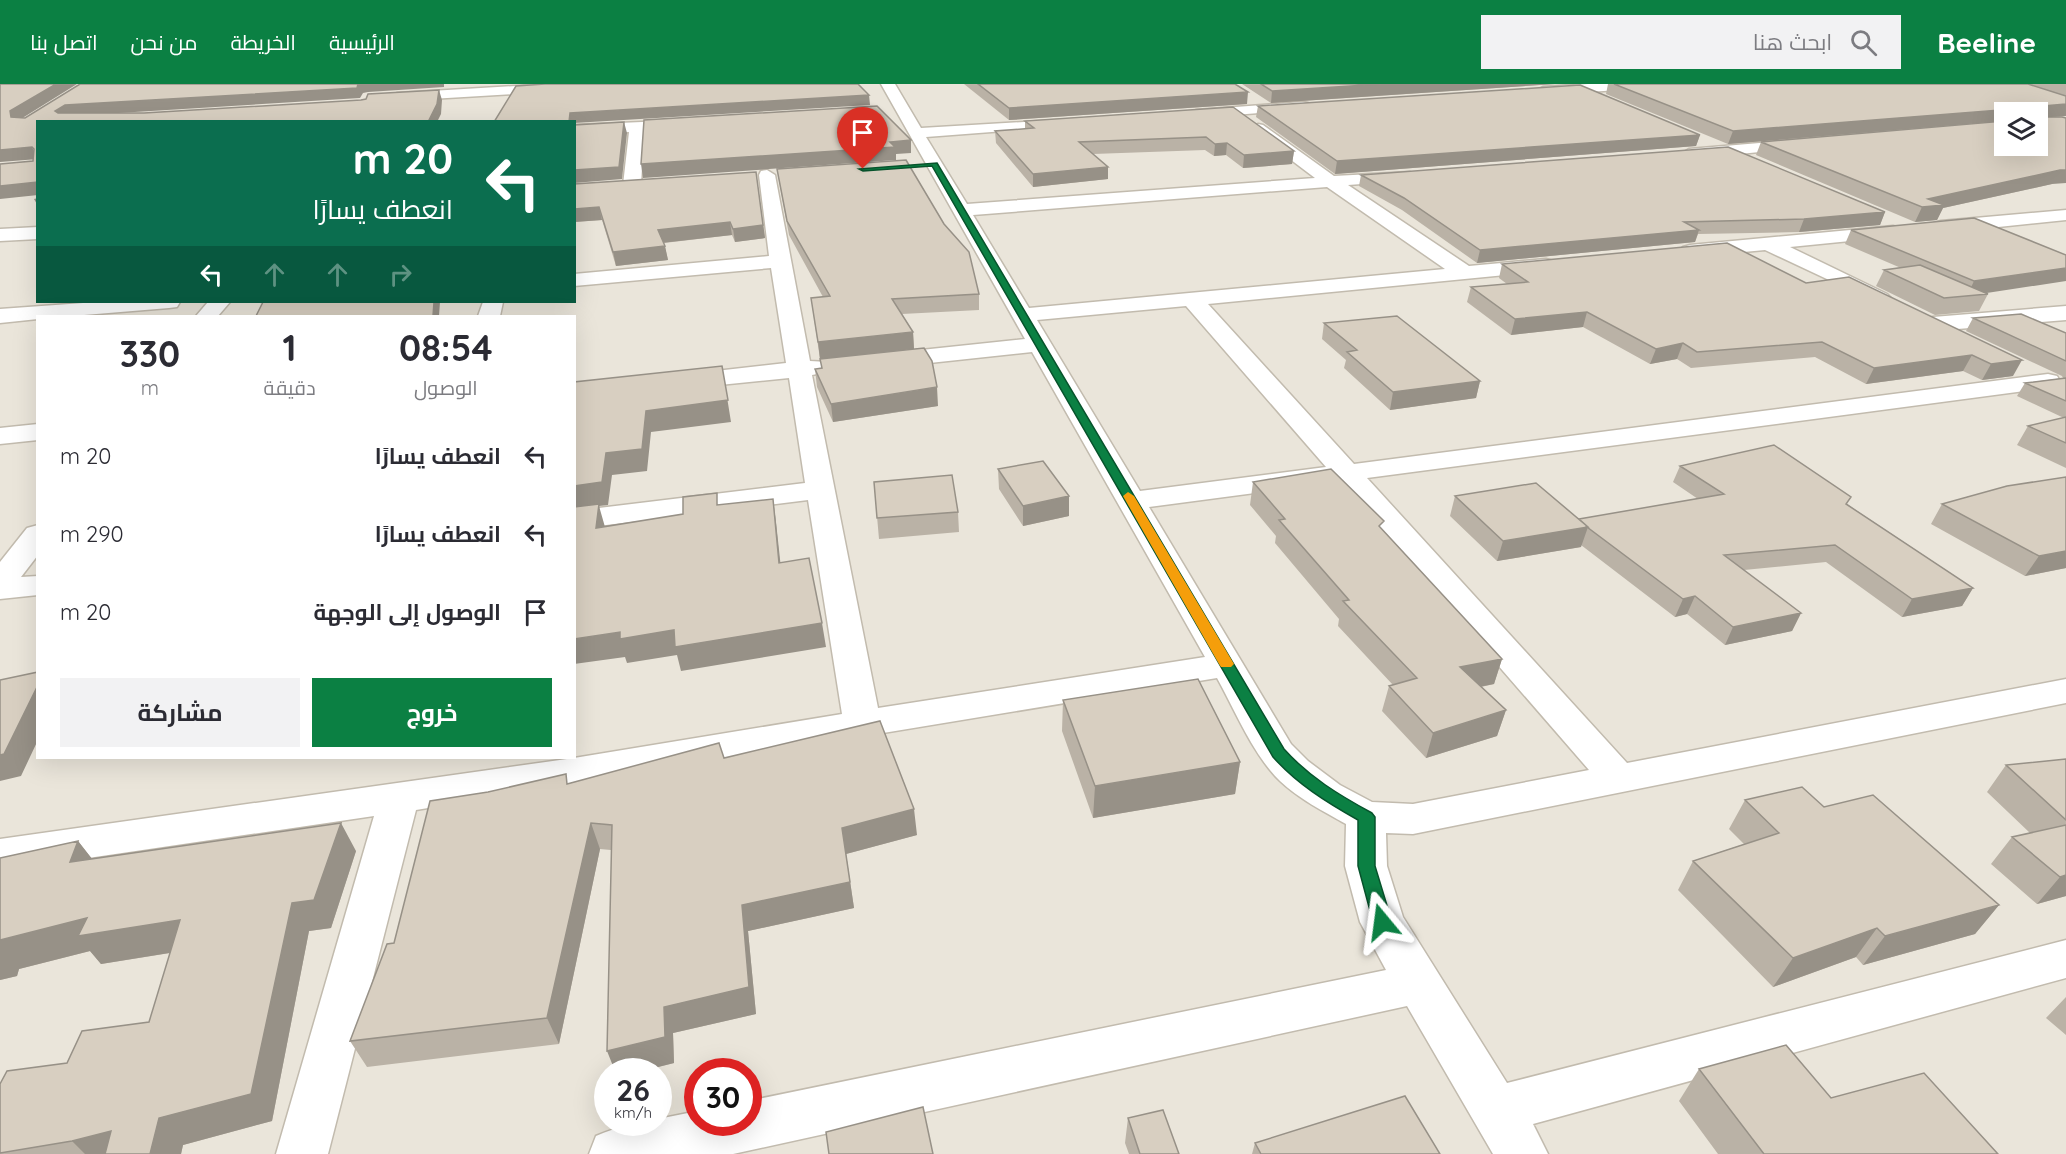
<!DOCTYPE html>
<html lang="ar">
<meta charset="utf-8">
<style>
:root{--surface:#fff;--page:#f2f2f3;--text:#2b2b33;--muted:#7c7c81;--accent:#0b8043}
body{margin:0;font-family:Quicksand,Cairo,sans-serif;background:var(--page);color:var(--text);direction:rtl;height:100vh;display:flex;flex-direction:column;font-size:22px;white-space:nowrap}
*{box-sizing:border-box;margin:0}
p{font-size:20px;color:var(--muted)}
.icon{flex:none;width:33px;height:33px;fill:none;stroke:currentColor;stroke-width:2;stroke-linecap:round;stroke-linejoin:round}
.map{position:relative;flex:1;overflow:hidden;direction:ltr}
.panel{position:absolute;left:36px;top:231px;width:540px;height:444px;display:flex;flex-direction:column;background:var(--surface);border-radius:0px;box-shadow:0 6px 24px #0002;direction:rtl}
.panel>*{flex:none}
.top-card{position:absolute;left:36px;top:36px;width:540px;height:183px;border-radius:0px;box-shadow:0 6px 24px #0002;direction:rtl;background:#0b6e4f;color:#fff;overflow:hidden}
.controls{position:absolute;left:1994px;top:18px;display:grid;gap:12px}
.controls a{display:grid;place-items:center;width:54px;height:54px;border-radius:0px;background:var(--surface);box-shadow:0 6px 24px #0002;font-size:30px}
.speed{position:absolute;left:594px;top:974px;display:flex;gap:12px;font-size:30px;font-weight:700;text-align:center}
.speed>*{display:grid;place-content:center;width:78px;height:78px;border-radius:50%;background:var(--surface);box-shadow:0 6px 24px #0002;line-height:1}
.speed small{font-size:15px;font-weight:400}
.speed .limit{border:9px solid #d22;background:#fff;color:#111}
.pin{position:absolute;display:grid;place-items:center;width:51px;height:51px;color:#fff;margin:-62px -26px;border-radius:50% 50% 50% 0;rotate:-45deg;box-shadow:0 0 6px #0007}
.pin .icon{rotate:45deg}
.me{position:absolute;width:66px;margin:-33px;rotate:344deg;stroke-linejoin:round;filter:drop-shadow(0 0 4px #0008)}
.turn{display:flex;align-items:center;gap:21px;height:126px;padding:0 24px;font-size:27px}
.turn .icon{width:78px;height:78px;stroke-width:2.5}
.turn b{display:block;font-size:42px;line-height:51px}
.lanes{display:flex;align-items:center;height:57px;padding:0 24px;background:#0003;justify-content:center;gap:30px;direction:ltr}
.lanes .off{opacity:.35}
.eta{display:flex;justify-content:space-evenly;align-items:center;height:102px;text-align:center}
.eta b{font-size:36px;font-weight:700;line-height:42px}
.primary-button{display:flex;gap:12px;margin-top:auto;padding:12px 24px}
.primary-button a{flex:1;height:69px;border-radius:0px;background:var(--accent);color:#fff;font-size:24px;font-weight:700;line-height:69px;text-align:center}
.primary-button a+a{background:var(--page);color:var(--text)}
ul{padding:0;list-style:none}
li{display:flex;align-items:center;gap:18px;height:78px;padding:0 24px}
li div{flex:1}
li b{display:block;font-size:22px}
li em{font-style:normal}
header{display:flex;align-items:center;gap:36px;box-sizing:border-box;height:84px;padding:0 30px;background:var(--accent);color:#fff}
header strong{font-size:28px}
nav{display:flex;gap:33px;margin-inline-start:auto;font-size:21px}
.search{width:420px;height:54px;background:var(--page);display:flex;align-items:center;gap:15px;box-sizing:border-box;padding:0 21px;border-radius:0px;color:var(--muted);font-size:22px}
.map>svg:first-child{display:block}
.residential{fill:#eae5da;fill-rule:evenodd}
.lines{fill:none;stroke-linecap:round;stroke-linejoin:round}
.minor-casing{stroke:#c2bbae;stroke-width:3}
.minor{fill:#fff;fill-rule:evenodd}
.wall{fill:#bab2a6;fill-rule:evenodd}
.shaded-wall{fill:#979187}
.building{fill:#d8cfc1;stroke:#979187;stroke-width:1.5}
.route{fill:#0b8043;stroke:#07532c;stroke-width:1.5}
.slow{fill:#f59e0b}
</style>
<header>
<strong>Beeline</strong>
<div class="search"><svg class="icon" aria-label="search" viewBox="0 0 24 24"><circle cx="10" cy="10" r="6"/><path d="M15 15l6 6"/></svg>ابحث هنا</div>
<nav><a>الرئيسية</a><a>الخريطة</a><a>من نحن</a><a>اتصل بنا</a></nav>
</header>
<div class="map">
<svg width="2066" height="1070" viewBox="0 0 2066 1070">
<rect width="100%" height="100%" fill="#f6f3ec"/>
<!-- residential -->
<path class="residential" d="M0,0H2066V1070H0ZM2004,28H2037V62H2004ZM38,38H574V218H38ZM38,232H574V674H38ZM608,987H658V1038H608ZM698,987H748V1038H698Z"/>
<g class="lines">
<defs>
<path id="minor" d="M549,0H625L618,4L397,17L390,13L397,9Z
M881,0H895L921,44L1074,35L1076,38L1074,41L1069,42L926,53L967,120L1315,94L1253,47L1251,44L1258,40L1263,41L1334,92L1410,88L1412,92L1404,97L1348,101L1469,182L1546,175L1553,177L1556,181L1553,185L1546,187L1208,220L1354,380L2048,290L2057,292L2060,297L2057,302L2048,304L1367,394L1627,679L2066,595V619L1413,750L1386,749L1387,782L1403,833L1507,999L2066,856V894L1533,1040L1548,1070H1493L1407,922L733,1070H589L596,1052C617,1043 637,1038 658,1038V1035L698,1027V1038H748V1017L1386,886L1360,838L1345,782L1346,740C1323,727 1299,715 1280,697C1253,671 1235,626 1217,594L416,726L328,1070H276L374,732L0,787V755L574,674L842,630L808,416L574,445V427L805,399L789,294L680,305L671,303L668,298L671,293L680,291L786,279L771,184L574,202V190L769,172L759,91L761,87L767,86L775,91L810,277L828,278L832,283L828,288L812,291L878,624L1205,573L1032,268L883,284L875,282L871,277L875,272L883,270L1025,255ZM1327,103L1445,185L1029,224L973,131ZM1186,222L1326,383L1140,407L1037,236ZM1339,398L1589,686L1413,720L1372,718L1340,701L1308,677L1291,660L1149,423Z
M1588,0H1656L1649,4L1543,11L1536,7L1543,3Z
M1303,18L1308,19L1310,22L1308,25L1196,34L1189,30L1196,26Z
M687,36L692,37L694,40L692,43L644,47L641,101L638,105H626L623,101L629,48L574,50V41Z
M1805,55L1810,57L1813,60L1810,63L1689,75L1681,70L1689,65Z
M2066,126V136L1941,149L1934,147L1932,143L1934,139L1941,137Z
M1893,142L1900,144L1902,148L1900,152L1790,163L1887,210L1891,214L1887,218L1880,220L1765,166L1690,173L1683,171L1680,167L1683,163L1690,161Z
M38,143V155L0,157V145Z
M97,218H180L177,223L169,224L72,232H38V235L0,239V225Z
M208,218H230L218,232H196Z
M483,218H503L500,232H478Z
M2066,222V236L1933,247L1925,245L1922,240L1925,235L1933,233Z
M38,340V356L0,360V344Z
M38,441V471L21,493L38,492V511L0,515V478L27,444Z"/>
</defs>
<!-- minor casing -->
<use href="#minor" class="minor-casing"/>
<!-- minor -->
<use href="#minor" class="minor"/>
</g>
<!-- wall -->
<path class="wall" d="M964,0H1235L1247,20L1009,36Z
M1242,0H1555L1271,19Z
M1608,0H2066V32L2044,33L2052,100L1943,124L1937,136L1915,138L1756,71L1761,58L1990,39L1728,60L1606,10ZM2004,28H2037L2004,62Z
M1258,22L1700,51L1696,62L1335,90L1256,33Z
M1233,23L1294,67L1292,80L1243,84L1226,71L1214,72L1205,66L1093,70L1108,95L1033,103L996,59L995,47L1025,45V37Z
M777,85L979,210V226L902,230L913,248L914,265L820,275L811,214L823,213L789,151Z
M756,88L765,154L735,158L732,151L664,159L668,176L616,182L602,136L574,138V100Z
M1361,91L1885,128L1880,141L1799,148L1698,150L1695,158L1477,179L1402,126L1359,102Z
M1974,134L1985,209L1988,210L1979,227L1935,231L1876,202L1884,186L1901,184L1845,160L1851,146Z
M1502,180L1806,199L1849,193L2013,292L1982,296L1963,287L1866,300L1815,273L1691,284L1677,275L1650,280L1583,243L1511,251L1467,218L1471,203L1507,200L1499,194Z
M1973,234L2066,249V384L2017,361L2028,342L2064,334L2017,312L2025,299L2063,294L2062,292L1966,247Z
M1324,239L1480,297L1476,314L1390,326L1344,284L1346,276L1322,255Z
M815,285L938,322L833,338L817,303Z
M1680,382L1847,420L1973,504L1962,522L1902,533L1826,478L1744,486L1801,529L1792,547L1725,561L1687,530L1675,533L1581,461V463L1497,477L1450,432L1455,412L1579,435L1698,415L1673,398Z
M998,385L1069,432L1023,442L999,405Z
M874,398L958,428L959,448L879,455Z
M1253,398L1382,445L1502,575L1494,600L1481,603L1506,626L1497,652L1426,674L1382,627L1389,602L1393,601L1338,542L1339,535L1275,459L1276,452L1250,421Z
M1942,420L2066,484L2025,492L1931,440Z
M1063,616L1240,678L1235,710L1093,734L1062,647Z
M724,674L917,751L846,770L854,824L748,847L756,930L673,949L674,979L642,987H615L611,766L600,765L559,960L367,983L350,957L394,859L570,700Z
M2066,675V812L2037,820L1991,780L2012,753L2030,749L1987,708L2006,681Z
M1745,716L1824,723L1999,821L1975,850L1863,881L1856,873L1773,903L1678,806L1693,777L1744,760L1729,745Z
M78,757L92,775L356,767L331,844L309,847L272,1037L183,1061L181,1070H0V1000L67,979L149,938L170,869L101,880L90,867L19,885L17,892L0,896V774Z
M2066,913V951L2046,934Z
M1699,985L1831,1014L1998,1070H1718L1679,1017Z
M1128,1034L1179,1070H1129L1125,1059Z
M1255,1059L1440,1070H1252Z"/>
<!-- shaded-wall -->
<path class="shaded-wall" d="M56,0H77L16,38L11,33L10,27Z
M358,0H444V3L368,8L363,9L360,14L70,32L61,38L55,27L65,21Z
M1382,0H1555L1271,19L1272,7Z
M439,6L442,16L441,30L437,38H428Z
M1248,8L1247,20L1009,36V24Z
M869,11L870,21L574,39V38H569L570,29Z
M2066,20V32L2037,34L2041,24L2043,22Z
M2012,25L2010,28H2004V37L1728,60L1733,47Z
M624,38L627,49L622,95L574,99V86Z
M1700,51L1696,62L1335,90L1337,77Z
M911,56V69L896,70V76L643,94L641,80Z
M1227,59L1226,71L1214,72L1215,60Z
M32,63L38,75L0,78V66Z
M1294,67L1292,80L1243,84L1244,71Z
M1108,83V95L1033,103V90Z
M2060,86H2066V99L2052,100L1943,124L1937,136L1915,138L1922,123L1928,115Z
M756,88L765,154L735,158L733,145Z
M38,98V111L0,115V102Z
M38,114V122L34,115Z
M599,123L602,136L574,138V125Z
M1885,128L1880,141L1799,148L1804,135Z
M730,138L732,151L661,159L658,146Z
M1699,146L1695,158L1477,179L1480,166Z
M665,162L668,176L616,182L613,168Z
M2066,184V197L1967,212L1974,197Z
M434,218H440L439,232H433Z
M1587,228L1583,243L1511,251L1515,235Z
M913,248L914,265L820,275L818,258Z
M1683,259L1677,275L1650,280L1656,265Z
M1972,271L1963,287L1866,300L1874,284Z
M2022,276L2013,292L1982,296L1991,280Z
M722,282L731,338L651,348L647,387L612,391L608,421L599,422L605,443L602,467L574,425V402L646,327Z
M1480,297L1476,314L1390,326L1393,308Z
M937,303L938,322L833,338L831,320Z
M1069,412V432L1023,442V422Z
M773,415L776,438L783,503L779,479Z
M1588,443L1581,463L1497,477L1503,457Z
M2066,467V484L2025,492L2039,472Z
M1973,504L1962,522L1902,533L1912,515Z
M1695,512L1687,530L1675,533L1683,515Z
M1801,529L1792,547L1725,561L1733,543Z
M822,539L826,563L681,587L677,571L627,579L625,573L574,580V555L620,548Z
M1502,575L1494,600L1453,608L1460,583Z
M38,601V656L21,692L0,697V671Z
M1506,626L1497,652L1426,674L1433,649Z
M1240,678L1235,710L1093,734L1095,702Z
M914,725L917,751L846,770L854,824L748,847L756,930L673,949L674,979L642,987H615L607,967L664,923L742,821L842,744Z
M341,739L356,767L331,844L309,847L272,1037L183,1061L181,1070H150L159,1034Z
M591,739L600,765L559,960L547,934Z
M78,757L100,785L70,778Z
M2066,791V812L2037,820L2060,793Z
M1999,821L1975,850L1863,881L1885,852Z
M87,834L180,836L200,864L101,880L90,867L19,885L17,892L0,896V856Z
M1877,844L1856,873L1773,903L1793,874Z
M111,1047L134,1070H85L72,1057Z"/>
<!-- building -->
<path class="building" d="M0,0H56L10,27L11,33L25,34L80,0H358L357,4L65,21L55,27L58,29H144L361,16L366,15L368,10L439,6L437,20L428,38H38V98L0,102V80L33,77L34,65L32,63L0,66Z
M545,0H858L869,11L570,29L569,38H494L516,2Z
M978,0H1235L1248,8L1009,24Z
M1261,0H1382L1272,7Z
M1614,0H2028L2066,12V20L2043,22L2041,24L2042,33H2062L2066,34V86H2060L1928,115L1944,121L1922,123L1761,58L2004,37V62H2037V28H2011L2012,25L1733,47Z
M1580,1L1700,51L1337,77L1258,22Z
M877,22L911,56L890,58L895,63L641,80L644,36Z
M1233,23L1294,67L1244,71L1227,59L1215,60L1206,53L1079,58L1108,83L1033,90L995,47L1034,44L1025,37Z
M624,38L619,83L574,86V41Z
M1728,63L1885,128L1804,135L1684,138L1699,146L1480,166L1404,114L1361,91Z
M906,76L944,140L969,168L979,210L892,215L913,248L818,258L811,214L830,212L787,137L777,85Z
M756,88L763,141L733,145L730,138L658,146L665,162L613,168L599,123L574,125V100Z
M1974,134L2066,171V184L1974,197L1851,146Z
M1727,159L1806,199L1849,193L2022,276L1991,280L1972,271L1874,284L1822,258L1697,268L1683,259L1656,265L1587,228L1515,235L1471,203L1528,198L1502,180Z
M1920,181L1988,210L1944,214L1884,186Z
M263,218H434L433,232H256Z
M2021,230L2066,249V277L1973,234Z
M1397,232L1480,297L1393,308L1347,268L1357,266L1324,239Z
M924,264L932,277L937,303L831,320L815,285L822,284L820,275Z
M722,282L728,316L646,327L642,365L606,369L602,398L574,402V298Z
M2066,294V317L2025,299Z
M2066,333V359L2028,342Z
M1774,361L1851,413L1846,420L1973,504L1912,515L1835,461L1724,471L1801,529L1733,543L1695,512L1683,515L1587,443H1588L1579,435L1724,410L1680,382Z
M1043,377L1069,412L1023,422L998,385Z
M1331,385L1384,437L1379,442L1502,575L1460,583L1506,626L1433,649L1389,602L1417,594L1343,517L1349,516L1279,436L1285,435L1253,398Z
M952,391L958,428L877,434L874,398Z
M2066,393V467L2039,472L1942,420L2007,402Z
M1536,399L1588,443L1503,457L1455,412Z
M717,409V421L773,415L779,479L809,474L822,539L675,563L674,546L620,555V548L574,555V423L599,420L596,444L683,430V413Z
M38,588V601L4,670L0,671V596Z
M1198,595L1240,678L1095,702L1063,616Z
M880,637L914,725L842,744L850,798L742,821L749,903L664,923L665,953L607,967L612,741L591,739L547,934L350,957L387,860L394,859L430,717L488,708L566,690L567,700L719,659L724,674Z
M2066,675V736L2006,681Z
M1802,703L1824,723L1873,711L1999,821L1885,852L1877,844L1793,874L1693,777L1779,749L1745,716Z
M341,739L314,816L292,819L251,1010L159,1034L150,1070H105L111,1047L72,1057L0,1069V1000L7,987L67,979L82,947L149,938L180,836L78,852L87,834L0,856V774L78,757L70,778Z
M2066,741V791L2060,793L2012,753Z
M1786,961L1831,1014L1924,989L1998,1070H1764L1699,985Z
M1405,1012L1440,1070H1261L1255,1059Z
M923,1023L933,1070H829L826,1048Z
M1163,1026L1179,1070H1140L1128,1034Z"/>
<!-- route -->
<path class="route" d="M937,79L1284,665C1309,693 1339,711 1372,729L1375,733V782L1392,838L1389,843L1382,845L1376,843L1373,838L1358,782V736C1326,718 1297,700 1273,673L932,82L863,87L859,85Z"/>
<!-- slow -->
<path class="slow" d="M1128,408L1134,412L1234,580L1231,583H1221L1219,580L1123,412Z"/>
</svg>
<div class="controls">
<a><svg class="icon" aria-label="layers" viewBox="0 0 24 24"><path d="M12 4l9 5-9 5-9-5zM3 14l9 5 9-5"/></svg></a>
</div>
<div class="speed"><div>26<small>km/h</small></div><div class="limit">30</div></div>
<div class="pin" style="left:863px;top:85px;background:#d93025"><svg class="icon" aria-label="arrive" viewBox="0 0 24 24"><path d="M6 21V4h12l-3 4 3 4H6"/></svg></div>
<svg class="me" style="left:1382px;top:838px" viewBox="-20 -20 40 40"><path d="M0-17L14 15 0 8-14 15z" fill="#0b8043" stroke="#fff" stroke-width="4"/></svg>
<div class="top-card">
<div class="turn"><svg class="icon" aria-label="left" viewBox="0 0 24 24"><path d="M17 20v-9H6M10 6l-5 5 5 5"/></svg><div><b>20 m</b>انعطف يسارًا</div></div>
<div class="lanes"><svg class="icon" aria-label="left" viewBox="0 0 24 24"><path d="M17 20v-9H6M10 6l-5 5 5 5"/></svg><svg class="icon off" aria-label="ahead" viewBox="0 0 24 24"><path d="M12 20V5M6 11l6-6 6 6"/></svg><svg class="icon off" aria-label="ahead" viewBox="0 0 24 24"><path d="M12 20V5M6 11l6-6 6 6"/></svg><svg class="icon off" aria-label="right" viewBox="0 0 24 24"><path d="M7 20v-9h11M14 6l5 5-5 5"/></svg></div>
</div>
<section class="panel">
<div class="eta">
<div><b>08:54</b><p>الوصول</p></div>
<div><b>1</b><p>دقيقة</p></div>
<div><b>330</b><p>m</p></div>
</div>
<ul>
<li><svg class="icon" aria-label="left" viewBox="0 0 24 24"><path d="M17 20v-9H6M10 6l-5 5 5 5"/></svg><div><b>انعطف يسارًا</b></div><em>20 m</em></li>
<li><svg class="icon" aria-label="left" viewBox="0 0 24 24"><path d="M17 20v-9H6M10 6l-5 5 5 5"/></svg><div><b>انعطف يسارًا</b></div><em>290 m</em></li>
<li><svg class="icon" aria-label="arrive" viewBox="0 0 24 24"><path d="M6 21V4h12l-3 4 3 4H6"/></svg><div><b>الوصول إلى الوجهة</b></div><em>20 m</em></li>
</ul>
<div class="primary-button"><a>خروج</a><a>مشاركة</a></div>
</section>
</div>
